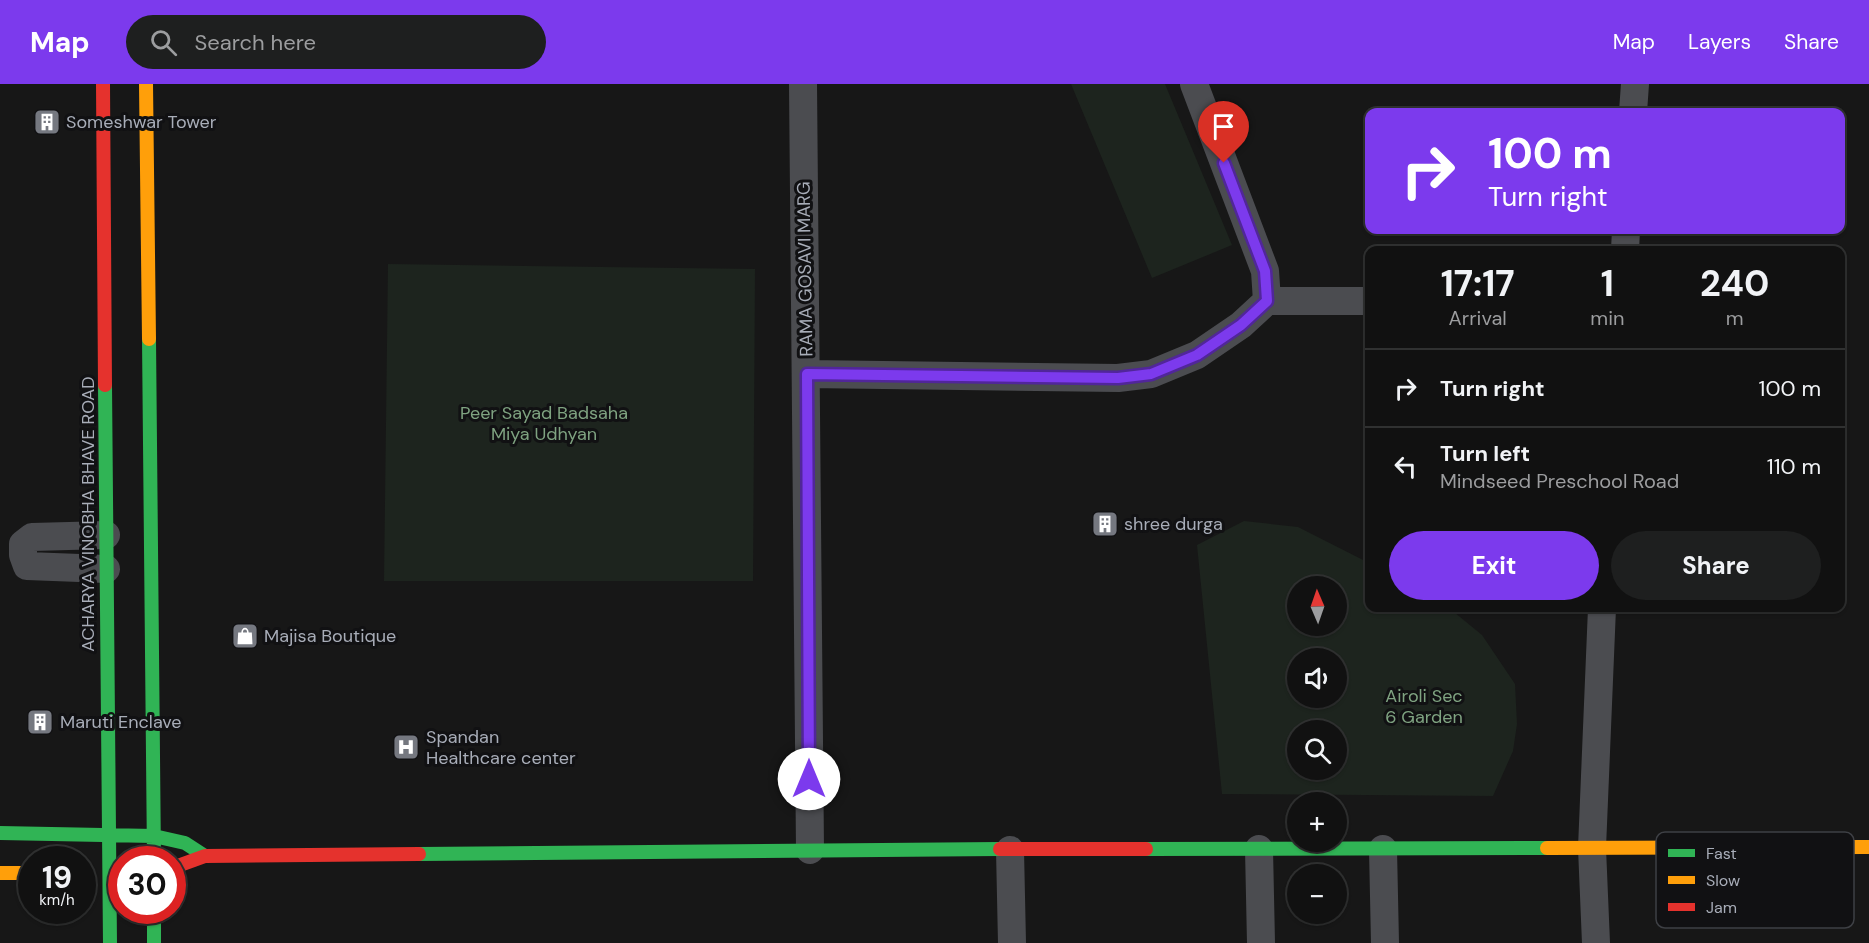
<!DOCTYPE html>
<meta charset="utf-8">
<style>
:root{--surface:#111;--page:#1e1f1f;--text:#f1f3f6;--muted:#9c9d9f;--line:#303131;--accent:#7c3aed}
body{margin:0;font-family:"DM Sans",sans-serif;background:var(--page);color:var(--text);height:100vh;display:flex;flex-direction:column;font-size:22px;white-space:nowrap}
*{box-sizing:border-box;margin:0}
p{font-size:20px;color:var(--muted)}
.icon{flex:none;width:33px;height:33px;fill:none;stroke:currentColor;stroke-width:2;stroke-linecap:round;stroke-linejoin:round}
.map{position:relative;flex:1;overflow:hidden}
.details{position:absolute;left:1365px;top:162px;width:480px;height:366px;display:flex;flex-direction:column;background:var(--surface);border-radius:12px;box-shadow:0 2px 4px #0004,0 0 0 2px var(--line)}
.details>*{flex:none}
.top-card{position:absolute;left:1365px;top:24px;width:480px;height:126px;border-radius:12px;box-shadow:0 2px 4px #0004,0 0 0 2px var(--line);background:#7c3aed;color:#fff;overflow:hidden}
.needle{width:39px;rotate:358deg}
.buttons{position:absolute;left:1287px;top:492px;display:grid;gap:12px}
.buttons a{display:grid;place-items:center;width:60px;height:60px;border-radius:50%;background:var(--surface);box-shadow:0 2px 4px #0004,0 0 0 2px var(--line);font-size:30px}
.speed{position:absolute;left:18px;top:762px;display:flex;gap:12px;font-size:30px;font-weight:700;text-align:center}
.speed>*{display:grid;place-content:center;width:78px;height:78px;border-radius:50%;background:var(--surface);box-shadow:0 2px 4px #0004,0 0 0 2px var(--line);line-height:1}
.speed small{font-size:15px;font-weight:400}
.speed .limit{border:9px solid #d22;background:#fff;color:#111}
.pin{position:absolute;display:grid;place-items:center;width:51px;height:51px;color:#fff;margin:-62px -26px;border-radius:50% 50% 50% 0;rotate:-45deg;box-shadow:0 0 6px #0007}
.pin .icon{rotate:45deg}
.me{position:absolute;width:66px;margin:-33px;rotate:0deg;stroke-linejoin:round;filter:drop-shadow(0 0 4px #0008)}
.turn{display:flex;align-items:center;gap:21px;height:126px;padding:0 24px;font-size:27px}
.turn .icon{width:78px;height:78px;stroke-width:2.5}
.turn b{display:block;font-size:42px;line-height:51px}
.eta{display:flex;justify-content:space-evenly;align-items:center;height:102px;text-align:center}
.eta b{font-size:36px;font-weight:700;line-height:42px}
.cta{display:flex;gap:12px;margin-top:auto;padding:12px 24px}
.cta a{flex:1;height:69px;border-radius:36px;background:var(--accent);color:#fff;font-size:24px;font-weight:700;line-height:69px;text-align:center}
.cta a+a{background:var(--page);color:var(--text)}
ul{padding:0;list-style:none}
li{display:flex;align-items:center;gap:18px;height:78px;padding:0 24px;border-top:2px solid var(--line)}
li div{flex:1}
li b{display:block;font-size:22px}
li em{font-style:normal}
header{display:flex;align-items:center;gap:36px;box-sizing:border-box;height:84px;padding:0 30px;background:var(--accent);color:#fff}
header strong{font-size:28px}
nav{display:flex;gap:33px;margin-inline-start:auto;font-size:21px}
.search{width:420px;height:54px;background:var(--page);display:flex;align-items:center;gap:15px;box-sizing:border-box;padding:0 21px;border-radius:33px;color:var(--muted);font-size:22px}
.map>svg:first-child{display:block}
.park{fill:#1d241e;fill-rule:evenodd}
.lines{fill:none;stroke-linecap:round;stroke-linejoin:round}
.street{stroke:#4b4c50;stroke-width:28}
.fast{stroke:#30b455;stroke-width:14}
.slow{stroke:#ff9f0a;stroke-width:14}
.jam{stroke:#e5322d;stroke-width:14}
.route-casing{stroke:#51269a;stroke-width:15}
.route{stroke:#7c3aed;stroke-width:10}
.labels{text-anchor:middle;stroke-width:6;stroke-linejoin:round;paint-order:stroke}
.poi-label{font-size:18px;fill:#a8adb8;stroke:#111113;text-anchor:start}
.street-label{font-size:18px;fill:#a8adb8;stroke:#111113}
.park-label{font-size:18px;fill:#7fa381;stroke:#111113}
.key{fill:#111113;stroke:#3e4045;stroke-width:1.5}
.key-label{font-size:16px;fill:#a8adb8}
</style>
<header>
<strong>Map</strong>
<div class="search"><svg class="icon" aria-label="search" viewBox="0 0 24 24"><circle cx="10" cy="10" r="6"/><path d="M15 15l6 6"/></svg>Search here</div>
<nav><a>Map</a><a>Layers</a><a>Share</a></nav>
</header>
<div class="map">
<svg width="1869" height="859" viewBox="0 0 1869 859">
<rect width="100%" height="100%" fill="#171717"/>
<!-- park -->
<path class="park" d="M1071,0H1165L1232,161L1152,194Z
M388,180L755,185L753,497H384Z
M1244,437L1298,443L1369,479L1370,524H1449L1482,551L1515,600L1517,640L1513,667L1493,712L1222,710L1197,461ZM1298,502H1336V542H1298ZM1298,574H1336V614H1298ZM1298,646H1336V686H1298Z"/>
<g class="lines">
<!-- street -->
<path class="street" d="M803,0L810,766
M1194,0L1265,187L1267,217
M1633,28L1635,0
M1625,166L1626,146
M807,290L1118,294L1151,290L1197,271L1241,241L1267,217H1370
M106,451L32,453L23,460V471L27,482L106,485
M1259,765L1261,859
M1383,765L1385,859
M1010,766L1012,859
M1596,859L1592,764L1602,524"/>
<!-- fast -->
<path class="fast" d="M149,255L154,776
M105,301L110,859
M0,749L154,752L185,759L205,772
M1146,765L1547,764
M419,770L1000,765
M154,826V859"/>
<!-- slow -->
<path class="slow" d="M146,0L149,255
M1547,764L1869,763
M0,789H32"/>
<!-- jam -->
<path class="jam" d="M103,0L105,301
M1000,765H1146
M172,784L205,772L419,770"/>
</g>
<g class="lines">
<defs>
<path id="route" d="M809,695L807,290L1118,294L1151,290L1197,271L1241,241L1267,217L1265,187L1224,79"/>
</defs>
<!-- route casing -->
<use href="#route" class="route-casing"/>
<!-- route -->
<use href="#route" class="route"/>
</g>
<!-- icons -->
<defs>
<symbol id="building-square" viewBox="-11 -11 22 22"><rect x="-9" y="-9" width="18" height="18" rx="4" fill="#757880" stroke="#111113"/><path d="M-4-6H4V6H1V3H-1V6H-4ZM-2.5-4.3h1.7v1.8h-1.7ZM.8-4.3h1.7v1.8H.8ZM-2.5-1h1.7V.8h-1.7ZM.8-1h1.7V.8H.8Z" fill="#fff"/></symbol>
<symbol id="shop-square" viewBox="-11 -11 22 22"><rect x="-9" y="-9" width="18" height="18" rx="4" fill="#757880" stroke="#111113"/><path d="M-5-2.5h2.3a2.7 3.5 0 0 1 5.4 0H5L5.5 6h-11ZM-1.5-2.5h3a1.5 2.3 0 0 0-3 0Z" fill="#fff"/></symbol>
<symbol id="hospital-square" viewBox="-11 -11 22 22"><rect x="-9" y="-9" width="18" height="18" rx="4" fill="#757880" stroke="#111113"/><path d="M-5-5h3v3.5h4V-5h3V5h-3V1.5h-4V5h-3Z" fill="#fff"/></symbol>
</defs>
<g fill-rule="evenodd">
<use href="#building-square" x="32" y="23" width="30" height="30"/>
<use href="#building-square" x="1090" y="425" width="30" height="30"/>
<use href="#shop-square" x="230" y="537" width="30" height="30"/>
<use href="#building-square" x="25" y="623" width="30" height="30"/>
<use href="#hospital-square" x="391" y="648" width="30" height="30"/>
</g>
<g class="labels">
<!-- poi labels -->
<g class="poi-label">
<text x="66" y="44">Someshwar Tower</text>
<text x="1124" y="446">shree durga</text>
<text x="264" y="558">Majisa Boutique</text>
<text x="60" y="644">Maruti Enclave</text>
<text x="426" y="659">Spandan<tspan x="426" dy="21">Healthcare center</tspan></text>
</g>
<!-- street labels -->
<g class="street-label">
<text transform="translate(805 185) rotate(-91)" y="6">RAMA GOSAVI MARG</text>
<text transform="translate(88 430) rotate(-90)" y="6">ACHARYA VINOBHA BHAVE ROAD</text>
</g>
<!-- park labels -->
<g class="park-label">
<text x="544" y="335">Peer Sayad Badsaha<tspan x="544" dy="21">Miya Udhyan</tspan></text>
<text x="1424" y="618">Airoli Sec<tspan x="1424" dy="21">6 Garden</tspan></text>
</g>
</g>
<!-- legend -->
<rect x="1656" y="748" width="198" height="96" rx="9" class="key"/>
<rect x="1668" y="765" width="27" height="8" fill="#30b455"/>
<rect x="1668" y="792" width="27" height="8" fill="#ff9f0a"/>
<rect x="1668" y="819" width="27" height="8" fill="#e5322d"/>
<g class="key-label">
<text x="1706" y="775">Fast</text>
<text x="1706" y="802">Slow</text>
<text x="1706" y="829">Jam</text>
</g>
</svg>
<div class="buttons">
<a><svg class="needle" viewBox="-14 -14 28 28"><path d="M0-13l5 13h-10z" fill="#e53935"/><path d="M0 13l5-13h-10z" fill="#9c9d9f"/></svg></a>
<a><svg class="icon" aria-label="sound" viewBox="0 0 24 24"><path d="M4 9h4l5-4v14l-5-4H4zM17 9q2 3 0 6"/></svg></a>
<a><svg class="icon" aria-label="search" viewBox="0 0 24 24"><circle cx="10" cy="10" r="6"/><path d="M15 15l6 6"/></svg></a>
<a>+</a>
<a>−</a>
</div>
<div class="speed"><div>19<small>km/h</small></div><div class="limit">30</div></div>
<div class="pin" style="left:1224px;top:79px;background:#d93025"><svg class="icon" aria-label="arrive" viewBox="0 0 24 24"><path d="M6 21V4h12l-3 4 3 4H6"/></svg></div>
<svg class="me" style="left:809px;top:695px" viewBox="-20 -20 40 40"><circle r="19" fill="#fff"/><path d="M0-13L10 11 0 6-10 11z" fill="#7c3aed"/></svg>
<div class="top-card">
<div class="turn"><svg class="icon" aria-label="right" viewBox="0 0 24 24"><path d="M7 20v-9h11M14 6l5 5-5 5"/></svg><div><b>100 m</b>Turn right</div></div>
</div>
<section class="details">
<div class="eta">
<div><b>17:17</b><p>Arrival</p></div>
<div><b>1</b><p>min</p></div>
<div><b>240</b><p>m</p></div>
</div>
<ul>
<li><svg class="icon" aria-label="right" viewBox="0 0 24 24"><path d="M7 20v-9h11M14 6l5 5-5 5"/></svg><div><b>Turn right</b></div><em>100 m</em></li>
<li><svg class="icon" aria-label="left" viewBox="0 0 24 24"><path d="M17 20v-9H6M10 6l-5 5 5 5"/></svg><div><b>Turn left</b><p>Mindseed Preschool Road</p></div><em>110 m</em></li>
</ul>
<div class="cta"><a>Exit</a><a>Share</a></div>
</section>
</div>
